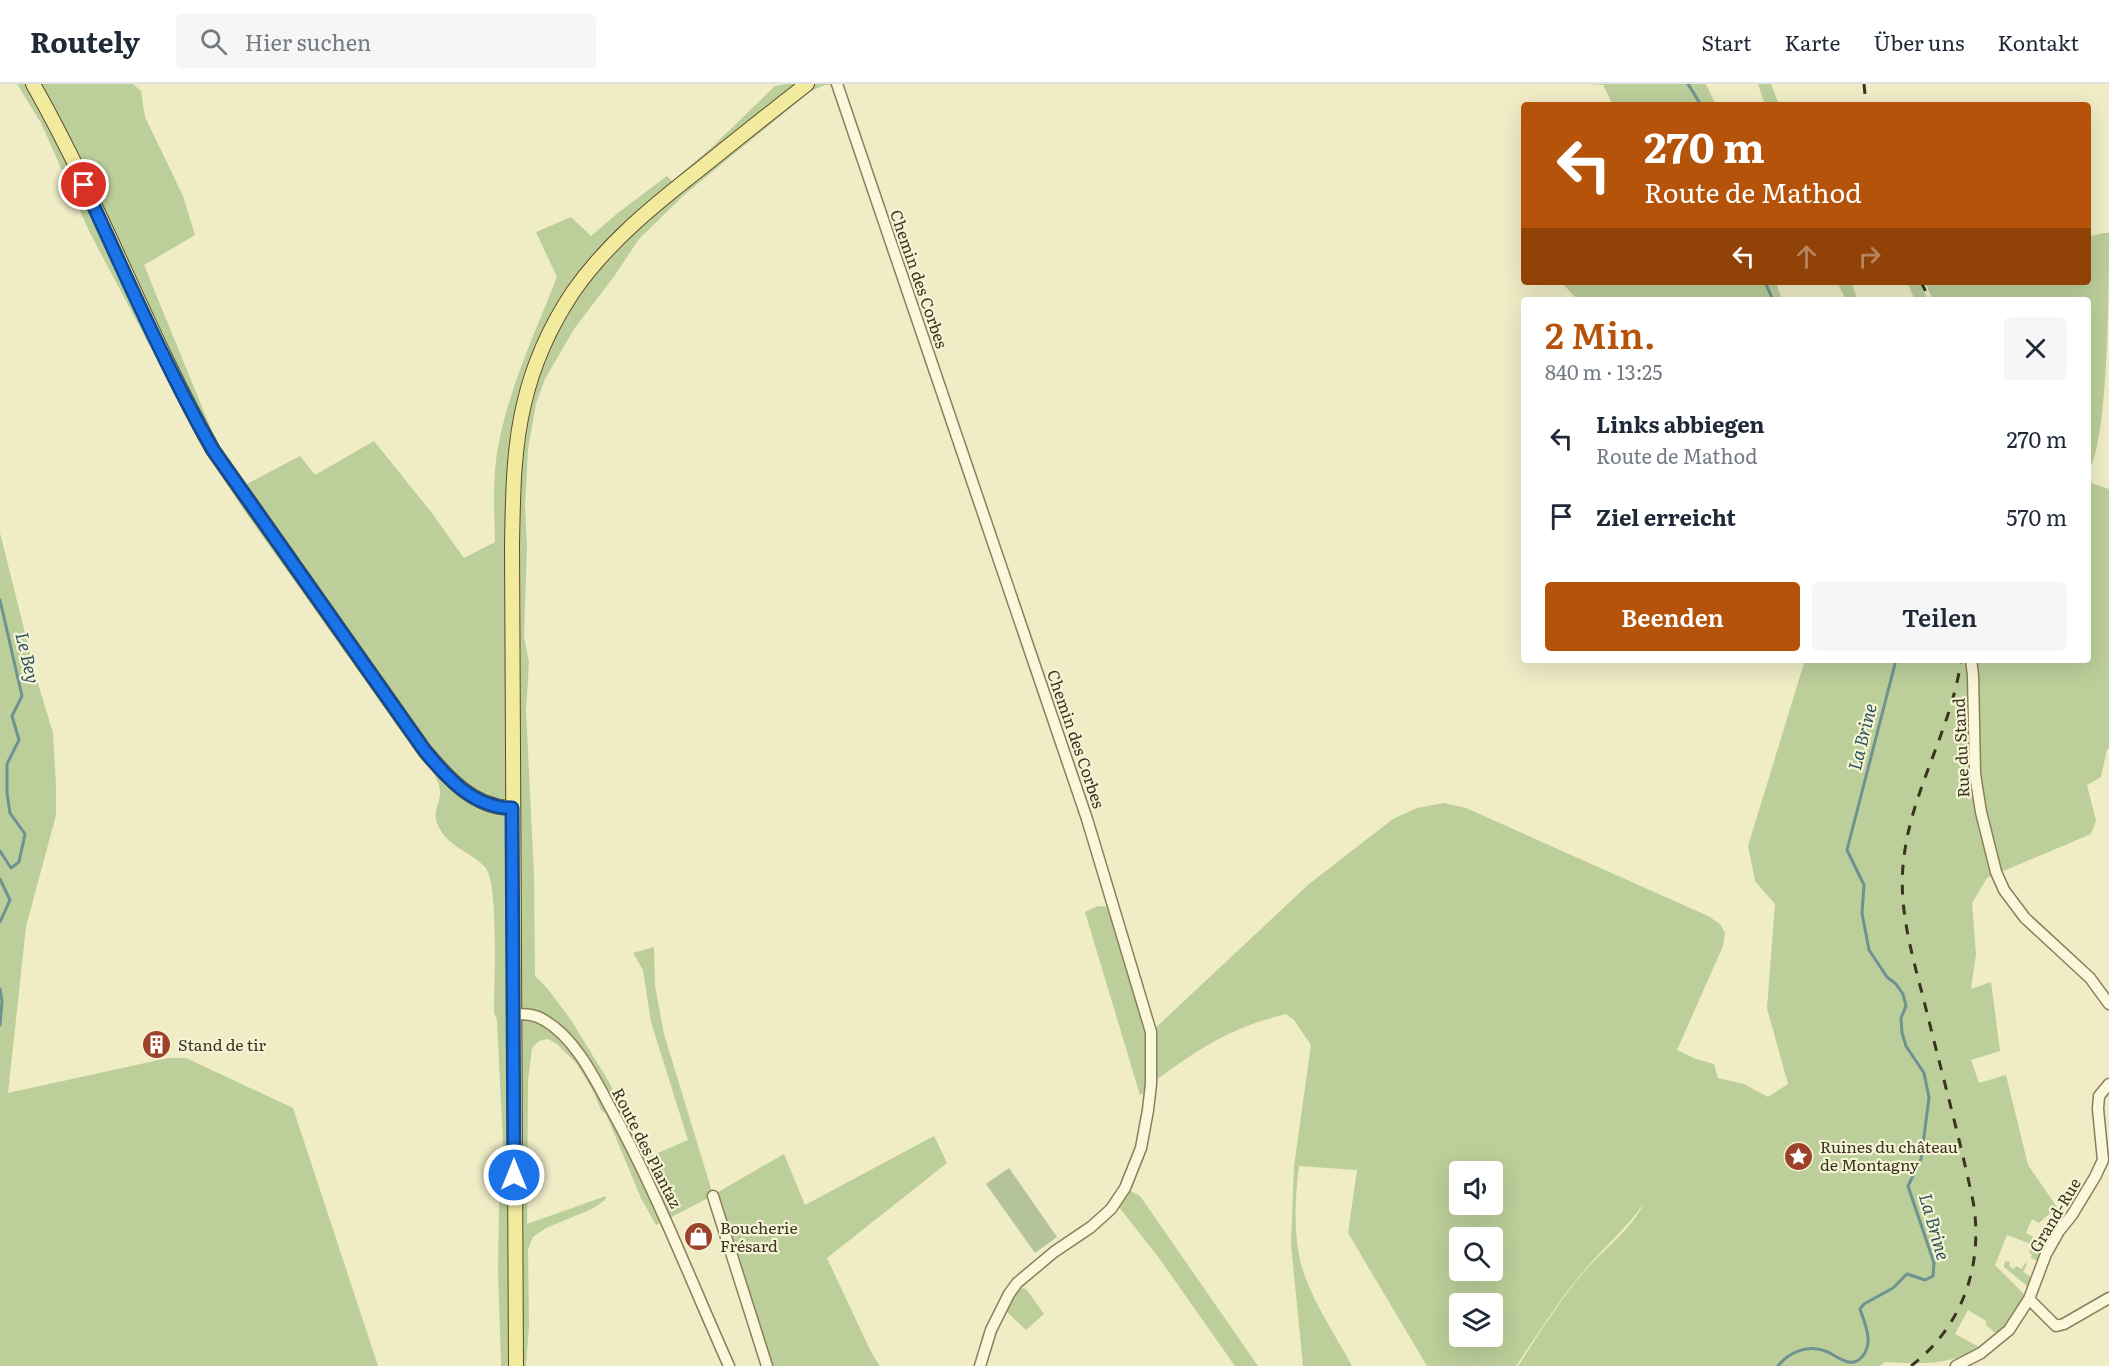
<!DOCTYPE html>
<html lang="de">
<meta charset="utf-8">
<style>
:root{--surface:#fff;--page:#f6f6f7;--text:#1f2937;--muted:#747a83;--line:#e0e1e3;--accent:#b45309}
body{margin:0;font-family:Literata,serif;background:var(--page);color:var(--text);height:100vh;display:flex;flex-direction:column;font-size:22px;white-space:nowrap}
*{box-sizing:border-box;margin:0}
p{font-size:20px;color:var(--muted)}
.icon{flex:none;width:33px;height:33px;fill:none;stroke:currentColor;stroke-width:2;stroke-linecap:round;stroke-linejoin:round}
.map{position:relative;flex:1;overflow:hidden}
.details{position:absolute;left:1521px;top:213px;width:570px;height:366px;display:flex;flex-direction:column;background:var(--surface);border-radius:6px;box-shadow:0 6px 24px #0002}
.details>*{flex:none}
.banner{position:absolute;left:1521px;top:18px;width:570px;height:183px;border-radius:6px;box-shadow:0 6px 24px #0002;background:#b45309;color:#fff;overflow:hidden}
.fabs{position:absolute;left:1449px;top:1077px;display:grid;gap:12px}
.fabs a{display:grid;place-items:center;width:54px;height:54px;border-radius:6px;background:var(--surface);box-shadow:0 6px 24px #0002;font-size:30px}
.pin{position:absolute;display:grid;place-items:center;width:51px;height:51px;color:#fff;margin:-26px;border:3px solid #fff;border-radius:50%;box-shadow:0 2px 6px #0007}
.me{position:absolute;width:66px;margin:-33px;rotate:0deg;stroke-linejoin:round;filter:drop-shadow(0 0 4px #0008)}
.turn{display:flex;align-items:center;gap:21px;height:126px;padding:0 24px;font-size:27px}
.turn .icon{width:78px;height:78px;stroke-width:2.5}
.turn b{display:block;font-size:42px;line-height:51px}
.lanes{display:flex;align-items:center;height:57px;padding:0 24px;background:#0003;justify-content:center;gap:30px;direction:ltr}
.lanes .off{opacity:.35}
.round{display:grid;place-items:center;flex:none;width:63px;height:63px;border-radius:6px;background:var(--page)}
.summary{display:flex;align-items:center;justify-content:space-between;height:102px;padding:0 24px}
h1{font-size:36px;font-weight:600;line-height:45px;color:var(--accent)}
.primary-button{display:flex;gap:12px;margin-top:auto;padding:12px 24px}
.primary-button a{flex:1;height:69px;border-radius:6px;background:var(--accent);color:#fff;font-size:24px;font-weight:600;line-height:69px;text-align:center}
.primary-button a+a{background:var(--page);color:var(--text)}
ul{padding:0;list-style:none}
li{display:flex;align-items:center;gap:18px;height:78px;padding:0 24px}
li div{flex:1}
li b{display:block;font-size:22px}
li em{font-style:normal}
header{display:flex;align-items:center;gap:36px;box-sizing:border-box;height:84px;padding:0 30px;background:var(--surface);border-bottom:2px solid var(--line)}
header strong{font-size:28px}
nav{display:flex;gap:33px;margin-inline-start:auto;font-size:21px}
.search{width:420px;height:54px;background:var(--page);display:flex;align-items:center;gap:15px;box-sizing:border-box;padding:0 21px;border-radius:6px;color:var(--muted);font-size:22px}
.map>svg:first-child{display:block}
.green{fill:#bcce9a;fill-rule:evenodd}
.cemetery{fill:#b4c399}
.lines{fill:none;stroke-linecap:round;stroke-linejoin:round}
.stream{stroke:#6e9291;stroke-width:3}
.minor-casing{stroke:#8b7f5b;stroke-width:13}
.major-casing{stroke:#594c2f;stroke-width:16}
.minor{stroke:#faf7da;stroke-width:10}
.major{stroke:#f2eb9e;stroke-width:14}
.rail{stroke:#3b331f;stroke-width:3;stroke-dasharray:10 10;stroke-linecap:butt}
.route-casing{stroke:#114b97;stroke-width:15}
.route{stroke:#1a73e8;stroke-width:10}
.labels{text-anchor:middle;stroke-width:4.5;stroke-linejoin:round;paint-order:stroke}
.street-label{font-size:16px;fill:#3b331f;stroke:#f6f4d6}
.poi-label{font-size:16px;fill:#3b331f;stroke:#f6f4d6;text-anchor:start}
.water-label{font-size:18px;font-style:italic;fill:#2e545b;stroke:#f6f4d6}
</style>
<header>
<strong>Routely</strong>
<div class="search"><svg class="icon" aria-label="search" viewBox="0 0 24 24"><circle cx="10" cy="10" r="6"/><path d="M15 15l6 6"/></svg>Hier suchen</div>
<nav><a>Start</a><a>Karte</a><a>Über uns</a><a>Kontakt</a></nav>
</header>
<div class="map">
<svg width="2109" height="1282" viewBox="0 0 2109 1282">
<rect width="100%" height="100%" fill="#efecc6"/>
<!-- green -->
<path class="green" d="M17,0H133L141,7L145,33L183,112L195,151L144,181L218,362L245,401L300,372L315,391L374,357L431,428L464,474L495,458C494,422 492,384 501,349C513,295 537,244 557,193L536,148L571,133L591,152L619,128L667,92L672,97L711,64L775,2L786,0H837L825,1L811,7L684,111L639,155L615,191L574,245L545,295L536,320L528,365L525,423L527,462L524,553L529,578L526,627L534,791L535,892L547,904L571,936L609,998L644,1075L688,1056L651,938L643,886L633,869L654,863L655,902L664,950L713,1111L784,1070L805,1121L934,1052L947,1079L827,1174L871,1268L880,1282H768L712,1112L656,1141L641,1114L606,1030L601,1026L594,1009L577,980L557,960L548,955L539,957L532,964L528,997L527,1140L606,1112L605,1116L592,1125L546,1144L533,1153L528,1165L529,1241L526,1282H501L498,1185L499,1121L504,1079L497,936L494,928C494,903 499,797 485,783C470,767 447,763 438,741C432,729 439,722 440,710C441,693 426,680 416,668L246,429L207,370L90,149L41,39Z
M1589,0H1706L1716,21H1613L1603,1Z
M1758,0H1771L1779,21H1765Z
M2103,149H2109C2109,194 2109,359 2088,388V216H1933L1925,198H2088V153Z
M1561,198H1776L1782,216H1578Z
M1837,198H1851L1858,216H1846Z
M1907,198H1919L1928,216H1915Z
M2088,398L2109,405V665H2107L2101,693L2087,701L2096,737L2091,750L1987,794L1972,819L1976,870L1971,905L1991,898L2000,967L1971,976L1979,999L2006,991L2028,1081L2057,1123L2039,1139L2032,1135L2026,1149L2049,1162L2042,1179L2031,1174L2032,1170L2029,1169L2031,1160L2007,1151L1995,1181L2025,1211L2010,1237L2000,1248H1994L1986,1241V1237L1968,1226L1955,1250L1979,1263C1950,1282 1921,1280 1885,1278L1880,1282H1518C1539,1250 1559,1217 1584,1188C1603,1166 1632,1145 1644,1119C1627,1144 1603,1164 1583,1188C1558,1217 1538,1250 1516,1282H1427L1348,1149L1357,1086L1299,1082C1295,1112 1293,1154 1302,1183C1311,1215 1336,1252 1352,1282H1303L1291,1160L1294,1082L1311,961L1294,936L1286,930C1227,944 1198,966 1150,1000L1146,1008L1140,1011L1085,828L1098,822L1108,823L1151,948L1309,800L1393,735L1417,724L1444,719L1466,724L1708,832L1720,840L1725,849L1723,862L1677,966L1696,975L1714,980L1718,994L1744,1000L1768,1013L1788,1000L1767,924L1775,820L1755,797L1748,762L1805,576H2088ZM1460,1088H1492V1120H1460ZM1460,1154H1492V1186H1460ZM1460,1220H1492V1252H1460Z
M0,449L36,593L53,649L56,702V731L26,843L8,1009L168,974H186L293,1024L378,1282H0Z
M1125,1104L1140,1112L1258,1282H1235L1159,1174L1115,1118Z
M2005,1177L2010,1178L2009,1182L2014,1185L2016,1182L2022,1185L2025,1179L2027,1180L2023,1188L2035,1195L2031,1205L2004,1183Z
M1020,1204L1026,1205L1044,1230L1026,1246L1005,1226L1015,1208Z"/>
<!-- cemetery -->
<path class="cemetery" d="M1009,1084L1057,1153L1035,1169L986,1100Z"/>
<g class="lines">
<!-- stream -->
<path class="stream" d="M1688,0L1701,21
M1765,198L1773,216
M0,516L22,612L12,632L19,656L7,680V709L10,729L25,750L19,778L11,784L0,767
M0,795L10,816L0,838
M0,905L2,917L0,941
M1778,1282C1790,1267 1809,1260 1828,1268C1834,1271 1842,1277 1849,1278C1854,1279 1858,1277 1861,1274C1875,1260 1865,1240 1860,1225L1864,1220L1893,1204L1907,1190L1925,1196L1933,1192L1934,1179L1908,1102L1921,1075L1929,1014L1924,989L1906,962L1902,949L1901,934L1906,922L1903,910L1896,900L1887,893L1869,866L1862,829L1864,801L1847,766L1896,576"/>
<defs>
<path id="minor" d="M837,0L1087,735L1151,948V1000L1148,1026L1141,1064L1125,1104L1111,1125L1091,1143L1054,1168L1017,1199L1009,1210L991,1246L980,1282
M1971,576L1973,591L1975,690L1981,728L1996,788L2004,806L2025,834L2090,894L2109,920
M513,930C524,930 535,930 544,936C575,954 594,993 610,1023C656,1106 690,1195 729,1282
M713,1112L767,1282
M2029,1215L2056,1242L2064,1240L2109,1214
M1956,1282L1981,1269L2009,1246L2029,1215L2046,1170L2059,1147L2072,1131L2095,1093L2103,1076L2098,1025L2099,1012L2109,1000"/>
<path id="major" d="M33,0C100,118 146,247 213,366L425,667C448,694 474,724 512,724
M516,1282L512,460C513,413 513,366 524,320C533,281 551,241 573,208C607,159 654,121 700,85C736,56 771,28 807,0"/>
</defs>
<!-- minor casing -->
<use href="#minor" class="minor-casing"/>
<!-- major casing -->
<use href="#major" class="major-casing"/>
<!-- minor -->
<use href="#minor" class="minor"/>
<!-- major -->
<use href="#major" class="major"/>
<!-- rail -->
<path class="rail" d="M1864,0L1866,21
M1921,198L1930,216
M1911,1282C1963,1242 1984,1180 1973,1117C1959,1051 1941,986 1925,921C1913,873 1897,824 1904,773C1912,705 1952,644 1961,576"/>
</g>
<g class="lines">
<defs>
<path id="route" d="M84,101C125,190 164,280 213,366L425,667C447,694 474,724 512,724L514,1091"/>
</defs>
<!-- route casing -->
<use href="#route" class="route-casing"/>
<!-- route -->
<use href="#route" class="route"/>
</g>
<!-- icons -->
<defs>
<symbol id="building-disc" viewBox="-11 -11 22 22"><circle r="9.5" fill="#9c422a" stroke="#f6f4d6"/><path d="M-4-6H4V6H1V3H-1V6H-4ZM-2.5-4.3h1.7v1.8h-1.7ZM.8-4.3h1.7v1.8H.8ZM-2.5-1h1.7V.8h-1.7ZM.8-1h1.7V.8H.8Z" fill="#fff"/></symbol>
<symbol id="sight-disc" viewBox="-11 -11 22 22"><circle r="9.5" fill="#9c422a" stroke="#f6f4d6"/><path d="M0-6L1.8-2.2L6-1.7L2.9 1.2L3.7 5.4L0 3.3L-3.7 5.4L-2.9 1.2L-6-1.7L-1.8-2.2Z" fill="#fff"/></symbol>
<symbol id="shop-disc" viewBox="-11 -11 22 22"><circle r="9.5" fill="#9c422a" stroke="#f6f4d6"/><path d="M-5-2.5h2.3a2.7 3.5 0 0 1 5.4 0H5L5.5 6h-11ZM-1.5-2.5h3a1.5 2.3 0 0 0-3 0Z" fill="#fff"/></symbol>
</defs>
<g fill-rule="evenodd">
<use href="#building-disc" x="140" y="944" width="33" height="33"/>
<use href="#sight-disc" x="1782" y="1056" width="33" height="33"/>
<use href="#shop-disc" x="682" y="1136" width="33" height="33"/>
</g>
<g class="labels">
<!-- street labels -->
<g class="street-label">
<text transform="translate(919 195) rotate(71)" y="6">Chemin des Corbes</text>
<text transform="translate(1076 655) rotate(71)" y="6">Chemin des Corbes</text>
<text transform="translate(1961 664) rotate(-93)" y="6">Rue du Stand</text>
<text transform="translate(647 1064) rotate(63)" y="6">Route des Plantaz</text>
<text transform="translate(2055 1131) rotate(-59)" y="6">Grand-Rue</text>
</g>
<!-- poi labels -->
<g class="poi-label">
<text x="178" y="967">Stand de tir</text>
<text x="1820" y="1069">Ruines du château<tspan x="1820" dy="18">de Montagny</tspan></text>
<text x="720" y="1150">Boucherie<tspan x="720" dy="18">Frésard</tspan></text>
</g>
<!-- water labels -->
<g class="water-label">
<text transform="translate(27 574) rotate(77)" y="6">Le Bey</text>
<text transform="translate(1863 653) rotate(-76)" y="6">La Brine</text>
<text transform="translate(1934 1143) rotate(74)" y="6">La Brine</text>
</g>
</g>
</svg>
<div class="fabs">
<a><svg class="icon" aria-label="sound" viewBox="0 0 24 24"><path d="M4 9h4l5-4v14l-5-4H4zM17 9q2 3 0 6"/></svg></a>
<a><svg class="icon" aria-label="search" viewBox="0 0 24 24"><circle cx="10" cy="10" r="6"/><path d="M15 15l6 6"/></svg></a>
<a><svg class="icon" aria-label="layers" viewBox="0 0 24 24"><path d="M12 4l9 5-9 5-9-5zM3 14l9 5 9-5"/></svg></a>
</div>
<div class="pin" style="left:84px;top:101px;background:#d93025"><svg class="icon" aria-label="arrive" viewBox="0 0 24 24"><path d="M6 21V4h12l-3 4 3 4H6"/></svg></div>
<svg class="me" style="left:514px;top:1091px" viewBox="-20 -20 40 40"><circle r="17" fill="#1a73e8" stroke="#fff" stroke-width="3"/><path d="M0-11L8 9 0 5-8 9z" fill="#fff"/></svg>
<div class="banner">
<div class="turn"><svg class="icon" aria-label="left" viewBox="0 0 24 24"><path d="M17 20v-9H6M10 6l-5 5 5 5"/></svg><div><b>270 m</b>Route de Mathod</div></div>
<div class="lanes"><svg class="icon" aria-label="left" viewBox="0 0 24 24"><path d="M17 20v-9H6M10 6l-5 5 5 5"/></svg><svg class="icon off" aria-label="ahead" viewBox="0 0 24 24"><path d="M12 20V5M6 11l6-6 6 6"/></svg><svg class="icon off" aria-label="right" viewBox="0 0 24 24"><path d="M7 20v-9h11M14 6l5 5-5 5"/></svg></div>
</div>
<section class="details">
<div class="summary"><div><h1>2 Min.</h1><p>840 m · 13:25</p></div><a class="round"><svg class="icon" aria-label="close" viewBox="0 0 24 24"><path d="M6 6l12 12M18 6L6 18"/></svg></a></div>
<ul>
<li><svg class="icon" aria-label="left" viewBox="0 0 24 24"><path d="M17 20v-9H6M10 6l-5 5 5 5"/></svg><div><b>Links abbiegen</b><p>Route de Mathod</p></div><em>270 m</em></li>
<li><svg class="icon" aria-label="arrive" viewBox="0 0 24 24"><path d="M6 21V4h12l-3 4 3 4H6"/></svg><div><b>Ziel erreicht</b></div><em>570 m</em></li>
</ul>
<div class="primary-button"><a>Beenden</a><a>Teilen</a></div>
</section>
</div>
